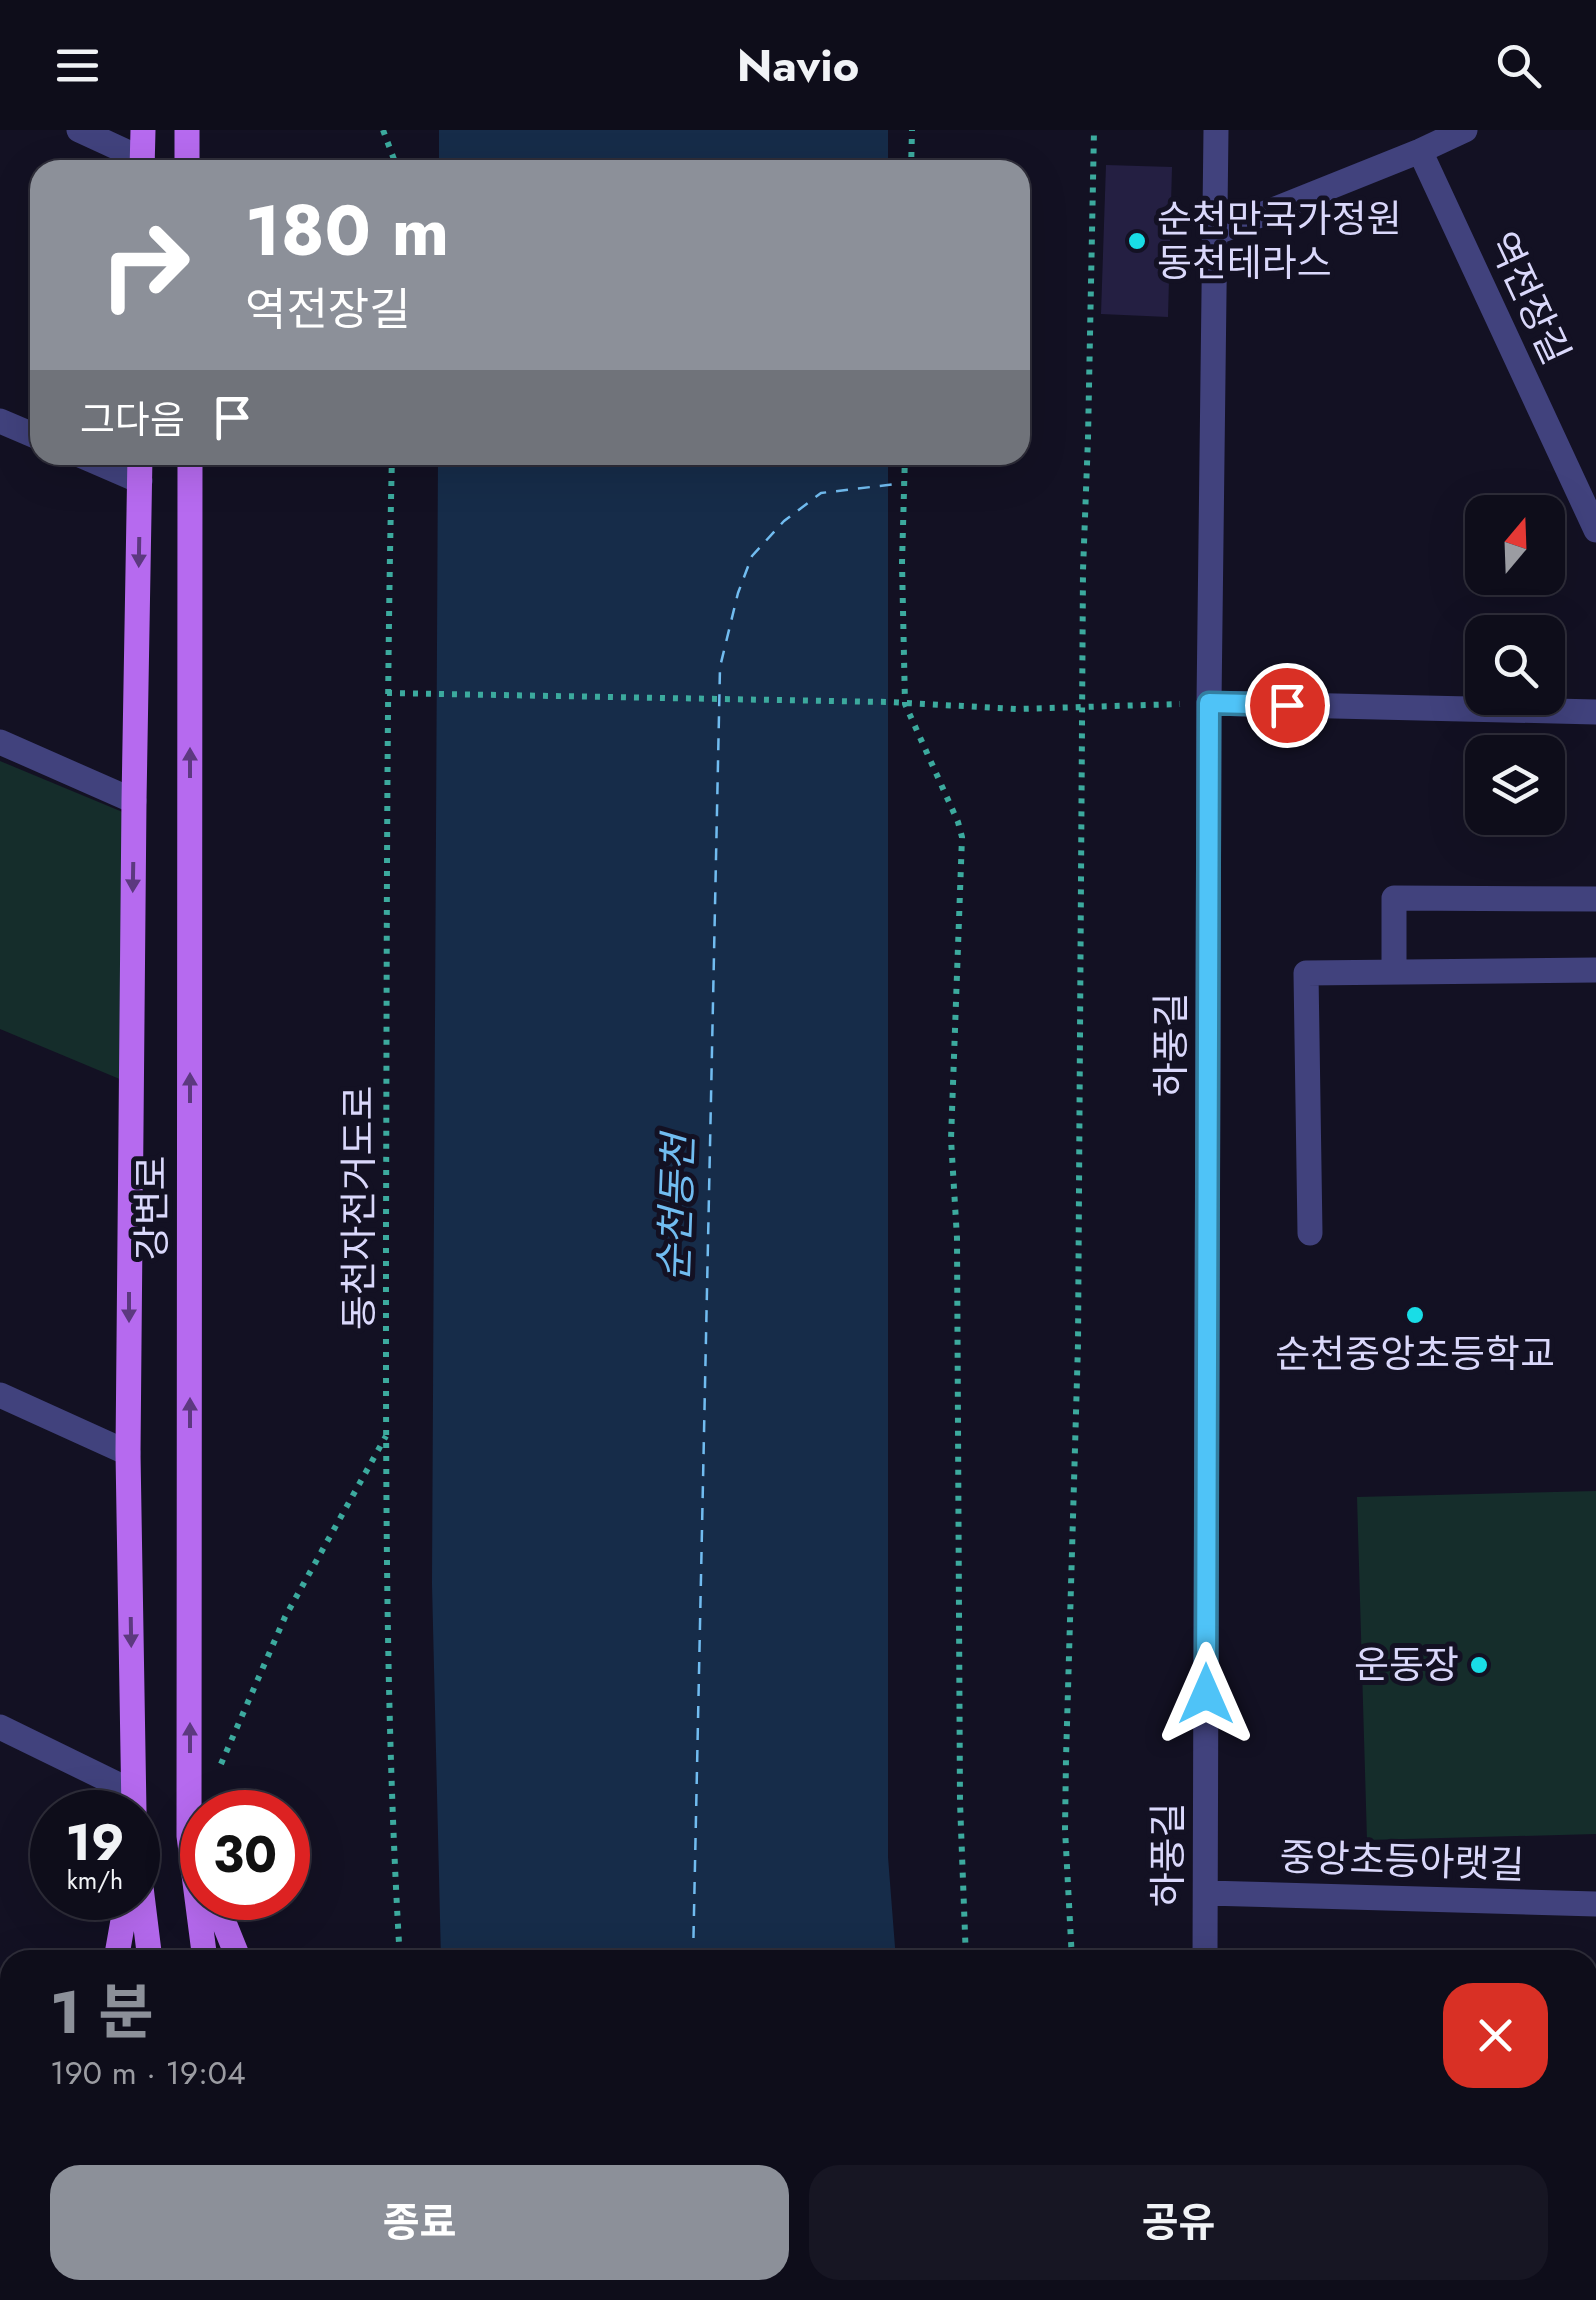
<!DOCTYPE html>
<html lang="ko">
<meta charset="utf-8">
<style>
:root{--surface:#0e0d1a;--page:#171623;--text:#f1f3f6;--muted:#9b9ca2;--line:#2e2d39;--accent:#8c9099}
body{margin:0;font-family:Jost,"Noto Sans KR",sans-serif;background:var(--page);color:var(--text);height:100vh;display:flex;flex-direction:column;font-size:38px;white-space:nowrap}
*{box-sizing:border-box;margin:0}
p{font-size:32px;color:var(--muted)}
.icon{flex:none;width:55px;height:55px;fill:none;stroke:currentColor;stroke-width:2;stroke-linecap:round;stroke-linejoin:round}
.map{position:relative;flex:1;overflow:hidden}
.drawer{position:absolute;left:0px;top:1820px;width:1598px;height:350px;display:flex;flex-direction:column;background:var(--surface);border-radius:30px 30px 0 0;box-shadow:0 10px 40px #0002,0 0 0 2px var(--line)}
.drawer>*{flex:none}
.hud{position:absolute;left:30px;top:30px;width:1000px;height:305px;border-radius:30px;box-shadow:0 10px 40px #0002,0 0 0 2px var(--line);background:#8c9099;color:#fff;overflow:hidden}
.needle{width:65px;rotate:19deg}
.controls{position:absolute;left:1465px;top:365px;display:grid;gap:20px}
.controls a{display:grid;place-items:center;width:100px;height:100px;border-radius:20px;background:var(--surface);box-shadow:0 10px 40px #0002,0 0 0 2px var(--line);font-size:50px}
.speed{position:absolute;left:30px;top:1660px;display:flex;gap:20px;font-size:50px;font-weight:700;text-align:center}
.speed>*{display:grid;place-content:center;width:130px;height:130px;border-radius:50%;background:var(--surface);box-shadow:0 10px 40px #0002,0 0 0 2px var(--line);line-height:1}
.speed small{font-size:25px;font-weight:400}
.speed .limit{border:15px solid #d22;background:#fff;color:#111}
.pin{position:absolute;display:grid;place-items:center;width:85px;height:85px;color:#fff;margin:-42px;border:5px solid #fff;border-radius:50%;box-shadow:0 2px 10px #0007}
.me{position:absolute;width:110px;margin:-55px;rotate:0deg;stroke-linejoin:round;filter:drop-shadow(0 0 8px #0008)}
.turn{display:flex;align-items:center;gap:35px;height:210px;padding:0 50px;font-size:45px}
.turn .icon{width:130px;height:130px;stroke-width:2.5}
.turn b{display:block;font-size:70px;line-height:85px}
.then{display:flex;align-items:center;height:95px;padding:0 50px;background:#0003;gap:20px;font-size:38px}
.round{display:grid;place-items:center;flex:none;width:105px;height:105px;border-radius:30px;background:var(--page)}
.overview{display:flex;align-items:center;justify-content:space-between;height:170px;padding:0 50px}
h1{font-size:60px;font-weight:700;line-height:75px;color:var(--accent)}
.primary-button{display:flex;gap:20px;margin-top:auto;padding:20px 50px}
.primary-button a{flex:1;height:115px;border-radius:30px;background:var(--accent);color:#fff;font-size:40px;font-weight:700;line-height:115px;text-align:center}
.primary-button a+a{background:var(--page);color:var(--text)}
header{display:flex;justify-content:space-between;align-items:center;height:130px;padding:0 50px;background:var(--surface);font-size:45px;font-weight:700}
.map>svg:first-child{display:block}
.green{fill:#152d2b}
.water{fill:#162c49}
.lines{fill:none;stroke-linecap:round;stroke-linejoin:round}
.ferry{stroke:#71bcf0;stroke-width:2.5;stroke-dasharray:12 10;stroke-linecap:butt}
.building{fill:#241f42}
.path{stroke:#3caa9e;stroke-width:6;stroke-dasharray:5 8;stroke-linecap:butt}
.minor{stroke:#41427d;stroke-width:25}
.major{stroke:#b66aef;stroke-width:25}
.oneway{fill:#5c397f}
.route-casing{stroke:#337fa1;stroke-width:25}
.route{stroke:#4fc3f7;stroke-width:18}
.poi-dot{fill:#19dde6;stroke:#131123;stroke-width:4}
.labels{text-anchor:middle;stroke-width:10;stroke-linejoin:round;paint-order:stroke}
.poi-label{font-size:38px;fill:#dad8fb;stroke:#131123;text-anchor:start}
.street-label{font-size:38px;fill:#dad8fb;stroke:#131123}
.water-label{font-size:40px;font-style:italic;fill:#71bcf0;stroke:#131123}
</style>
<header><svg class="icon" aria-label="menu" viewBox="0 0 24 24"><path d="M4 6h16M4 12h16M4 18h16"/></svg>Navio<svg class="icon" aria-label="search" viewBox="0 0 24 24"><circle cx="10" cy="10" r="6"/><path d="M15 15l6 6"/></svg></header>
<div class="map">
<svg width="1596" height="2170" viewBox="0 0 1596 2170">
<rect width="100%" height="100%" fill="#131123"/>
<!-- green -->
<path class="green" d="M0,631L125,683L122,950L0,899Z
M1596,1361V1704L1367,1710L1357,1367Z
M10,2012V2160H130L131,2170H0V2035Z"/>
<!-- water -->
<path class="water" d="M439,0H888V40H439Z
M438,325H888V1727L896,1830H441L432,1454Z
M470,2160H920L921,2170H471Z"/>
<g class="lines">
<!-- ferry -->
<path class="ferry" d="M693,1830L720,537L738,463L752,426L784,391L821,363L904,353
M750,2160L751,2170"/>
</g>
<!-- building -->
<path class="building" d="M1106,35L1172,37L1168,187L1101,184Z"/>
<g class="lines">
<!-- path -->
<path class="path" d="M383,0L398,40
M911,40L912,0
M392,325C386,582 387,839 386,1097C386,1341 385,1586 400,1830
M905,325L902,433L905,574L958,692L962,707L951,1009L957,1108L960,1672L966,1830
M387,563L888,572L1017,579L1180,574
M221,1634L285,1487L386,1306
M1072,1830L1065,1699L1066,1629L1078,1214L1083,440L1088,308L1094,0
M435,2160L436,2170
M994,2160L995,2170
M1094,2160L1095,2170"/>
<!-- minor -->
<path class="minor" d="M79,0L142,29
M1420,21L1596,400
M1213,104L1420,21L1465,0
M0,291L40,308
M80,325L140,351
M1209,573L1596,582
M0,612L134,671
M1394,842V768L1596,769
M1310,1103L1306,843L1596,840
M0,1265L128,1323
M0,1597L133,1662
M1206,1763L1596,1774
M1205,1830L1209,573L1216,0
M0,1893L10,1898
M0,1981L10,1959
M1588,2097H1596
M1241,2160L1242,2170"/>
<!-- major -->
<path class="major" d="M187,0V40
M142,40L143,0
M190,325L189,1706L205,1830
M134,1682L128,1323L134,671L140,325
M138,1733L150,1830
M214,1768L239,1830
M116,1830L127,1768
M155,2160L157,2170
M194,2160L196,2170
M244,2160L246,2170
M282,2160L283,2170"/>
</g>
<!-- one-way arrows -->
<defs><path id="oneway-solid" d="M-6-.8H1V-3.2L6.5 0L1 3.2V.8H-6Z" transform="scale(2.5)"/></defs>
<g class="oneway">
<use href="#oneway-solid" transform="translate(139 422) rotate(91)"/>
<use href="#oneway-solid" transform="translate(190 633) rotate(-90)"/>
<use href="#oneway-solid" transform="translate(133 747) rotate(91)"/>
<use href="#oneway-solid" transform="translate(190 958) rotate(-90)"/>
<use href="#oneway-solid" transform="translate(129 1177) rotate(90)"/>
<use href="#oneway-solid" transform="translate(190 1283) rotate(-90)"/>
<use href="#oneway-solid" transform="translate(131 1502) rotate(89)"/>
<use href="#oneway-solid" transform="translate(190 1608) rotate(-90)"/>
</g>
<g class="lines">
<defs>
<path id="route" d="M1206,1564L1209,573L1287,575"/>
</defs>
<!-- route casing -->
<use href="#route" class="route-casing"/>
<!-- route -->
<use href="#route" class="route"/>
</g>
<!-- markers -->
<g class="poi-dot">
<circle cx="1137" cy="111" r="10"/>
<circle cx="1415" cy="1185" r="10"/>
<circle cx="1479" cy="1535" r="10"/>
</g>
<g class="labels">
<!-- poi labels -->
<g class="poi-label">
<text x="1157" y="102">순천만국가정원<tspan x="1157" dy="44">동천테라스</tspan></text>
<text x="1415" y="1237" text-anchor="middle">순천중앙초등학교</text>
<text x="1459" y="1548" text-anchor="end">운동장</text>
</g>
<!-- street labels -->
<g class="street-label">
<text transform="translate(1529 168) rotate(65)" y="13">역전장길</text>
<text transform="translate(1171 915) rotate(-90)" y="13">하풍길</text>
<text transform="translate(152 1078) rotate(-90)" y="13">강변로</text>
<text transform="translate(359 1078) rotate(-90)" y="13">동천자전거도로</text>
<text transform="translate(1168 1725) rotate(-90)" y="13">하풍길</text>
<text transform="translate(1402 1731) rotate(2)" y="13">중앙초등아랫길</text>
</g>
<!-- water labels -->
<g class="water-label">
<text transform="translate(676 1078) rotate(-88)" y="14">순천동천</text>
</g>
</g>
</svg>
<div class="controls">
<a><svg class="needle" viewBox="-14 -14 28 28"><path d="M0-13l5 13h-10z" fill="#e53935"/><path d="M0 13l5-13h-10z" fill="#9b9ca2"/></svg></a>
<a><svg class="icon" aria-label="search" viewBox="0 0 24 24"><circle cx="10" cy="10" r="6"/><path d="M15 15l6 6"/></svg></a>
<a><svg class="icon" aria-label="layers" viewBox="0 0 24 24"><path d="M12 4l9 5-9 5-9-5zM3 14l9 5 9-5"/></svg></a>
</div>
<div class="speed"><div>19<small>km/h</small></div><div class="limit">30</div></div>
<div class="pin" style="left:1287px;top:575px;background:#d93025"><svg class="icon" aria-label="arrive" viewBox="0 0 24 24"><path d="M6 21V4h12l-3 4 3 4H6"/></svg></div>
<svg class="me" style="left:1206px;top:1564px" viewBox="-20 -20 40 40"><path d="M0-17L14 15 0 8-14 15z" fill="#4fc3f7" stroke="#fff" stroke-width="4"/></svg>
<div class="hud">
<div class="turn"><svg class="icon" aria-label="right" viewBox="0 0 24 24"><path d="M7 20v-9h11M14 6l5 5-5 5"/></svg><div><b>180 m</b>역전장길</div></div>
<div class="then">그다음<svg class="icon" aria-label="arrive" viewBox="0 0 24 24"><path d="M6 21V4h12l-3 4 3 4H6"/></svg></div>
</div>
<section class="drawer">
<div class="overview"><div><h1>1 분</h1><p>190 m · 19:04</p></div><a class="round" style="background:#d93025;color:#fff"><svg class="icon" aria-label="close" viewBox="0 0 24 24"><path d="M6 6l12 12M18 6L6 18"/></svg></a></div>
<div class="primary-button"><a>종료</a><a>공유</a></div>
</section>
</div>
